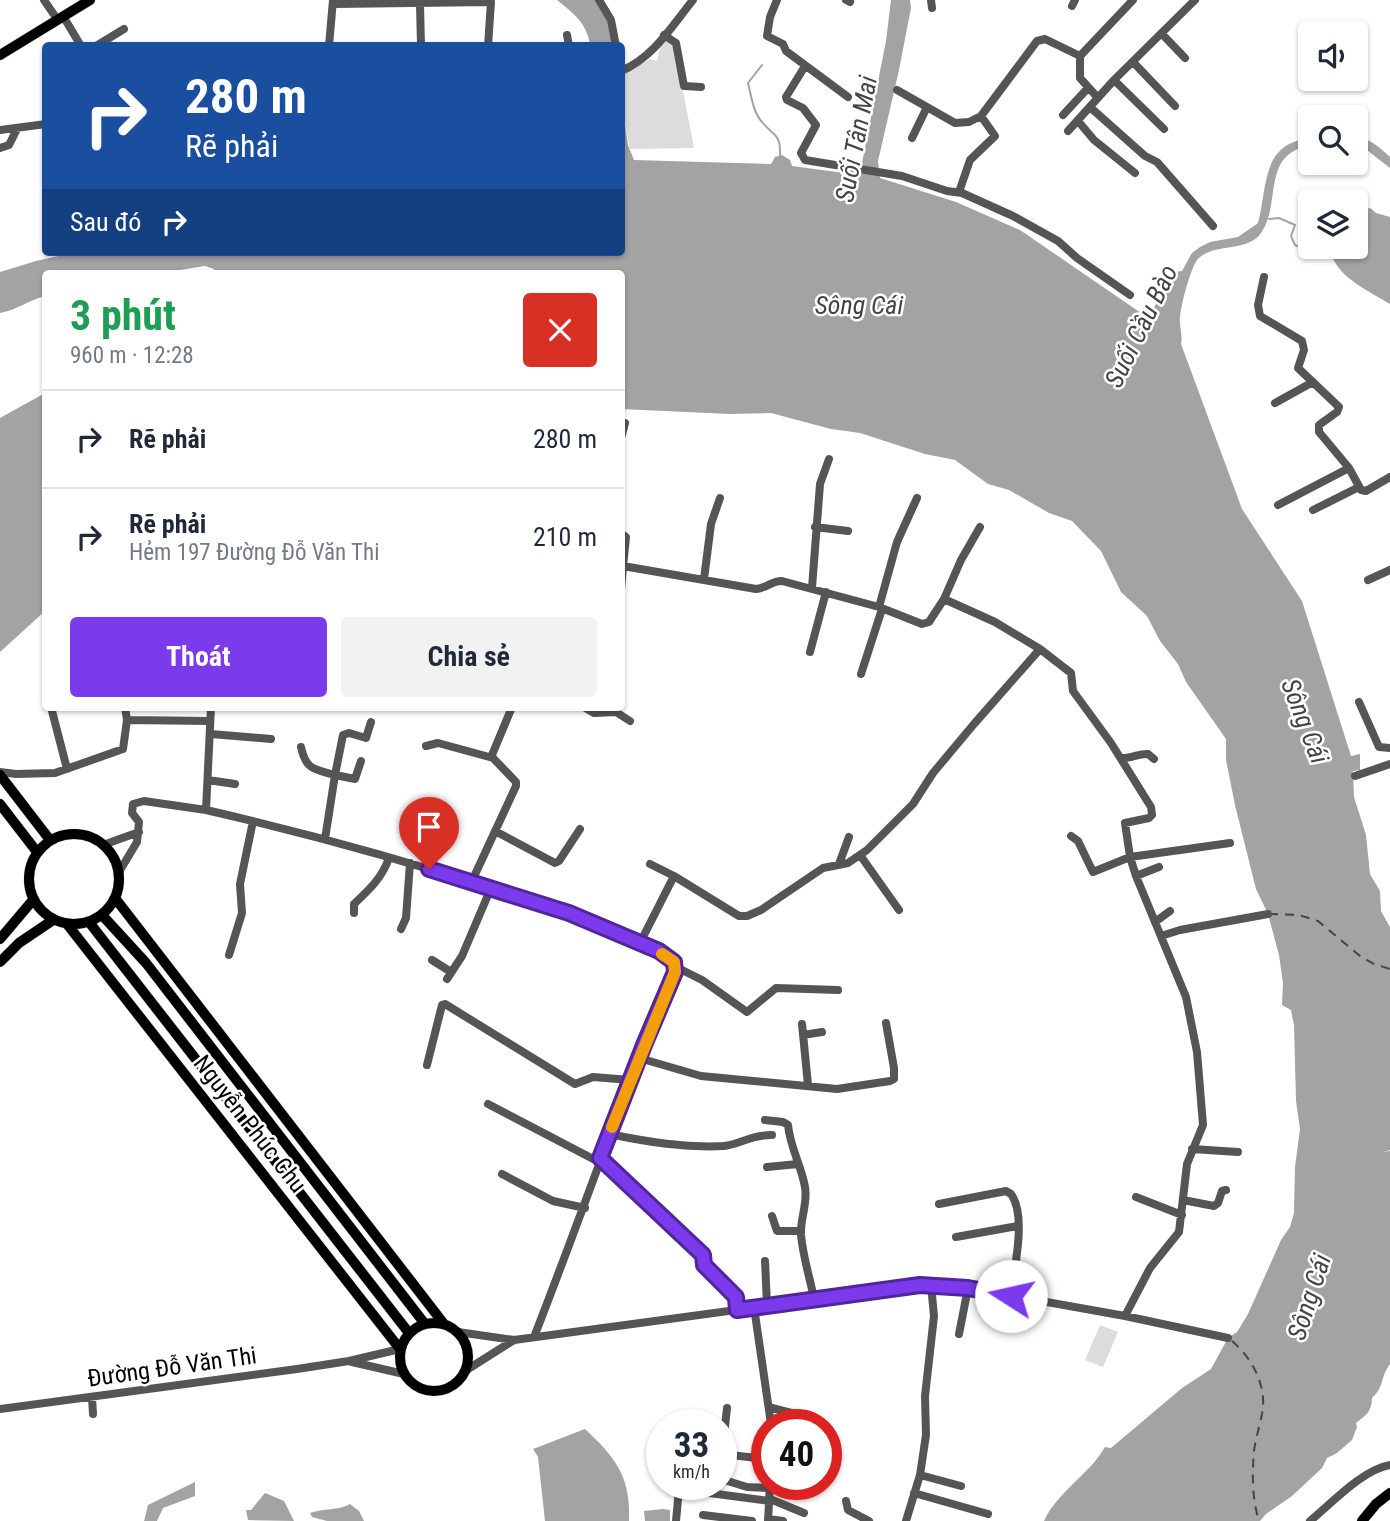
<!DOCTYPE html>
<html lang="vi">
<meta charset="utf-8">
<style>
:root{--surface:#fff;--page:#f2f2f3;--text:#1f2937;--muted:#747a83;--line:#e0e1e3;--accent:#7c3aed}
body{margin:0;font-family:"Roboto Condensed",sans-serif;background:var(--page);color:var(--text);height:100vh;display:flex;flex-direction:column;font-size:26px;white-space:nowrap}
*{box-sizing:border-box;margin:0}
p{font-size:23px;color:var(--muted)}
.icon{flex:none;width:38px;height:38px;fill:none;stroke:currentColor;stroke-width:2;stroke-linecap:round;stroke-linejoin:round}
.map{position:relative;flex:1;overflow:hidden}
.panel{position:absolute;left:42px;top:270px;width:583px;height:441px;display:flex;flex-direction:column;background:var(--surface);border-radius:7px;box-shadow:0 2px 5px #0004}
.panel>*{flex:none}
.hud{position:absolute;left:42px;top:42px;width:583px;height:214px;border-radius:7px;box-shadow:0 2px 5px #0004;background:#1a4fa0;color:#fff;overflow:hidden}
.fabs{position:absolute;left:1298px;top:21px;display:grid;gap:14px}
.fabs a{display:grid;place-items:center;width:70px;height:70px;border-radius:7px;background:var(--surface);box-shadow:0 2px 5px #0004;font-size:35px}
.speed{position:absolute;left:646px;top:1409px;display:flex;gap:14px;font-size:35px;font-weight:700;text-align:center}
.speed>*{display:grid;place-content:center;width:91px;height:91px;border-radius:50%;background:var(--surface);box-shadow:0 2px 5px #0004;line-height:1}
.speed small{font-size:18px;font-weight:400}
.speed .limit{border:10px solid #d22;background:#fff;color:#111}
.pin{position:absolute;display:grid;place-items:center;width:60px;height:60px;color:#fff;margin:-72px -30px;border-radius:50% 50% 50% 0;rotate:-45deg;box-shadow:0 0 7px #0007}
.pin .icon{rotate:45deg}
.me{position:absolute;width:77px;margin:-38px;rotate:280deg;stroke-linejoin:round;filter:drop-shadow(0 0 5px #0008)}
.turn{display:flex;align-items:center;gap:24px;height:147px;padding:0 28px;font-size:32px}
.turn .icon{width:91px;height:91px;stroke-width:2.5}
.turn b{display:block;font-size:49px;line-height:60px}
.then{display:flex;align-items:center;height:66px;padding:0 28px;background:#0003;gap:14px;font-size:26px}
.round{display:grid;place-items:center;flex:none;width:74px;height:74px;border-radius:7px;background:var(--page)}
.summary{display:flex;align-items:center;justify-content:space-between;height:119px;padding:0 28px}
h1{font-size:42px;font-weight:700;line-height:52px;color:#1e9e55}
.button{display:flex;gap:14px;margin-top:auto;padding:14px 28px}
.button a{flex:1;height:80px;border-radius:7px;background:var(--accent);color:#fff;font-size:28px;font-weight:700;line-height:80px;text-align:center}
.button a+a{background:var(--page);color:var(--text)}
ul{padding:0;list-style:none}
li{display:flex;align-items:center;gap:21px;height:98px;padding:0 28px;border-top:2px solid var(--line)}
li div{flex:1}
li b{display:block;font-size:26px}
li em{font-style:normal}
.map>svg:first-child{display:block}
.green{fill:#dcdcdc}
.water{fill:#a3a3a3}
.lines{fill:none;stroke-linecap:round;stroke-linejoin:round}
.stream{stroke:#a3a3a3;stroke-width:2}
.ferry{stroke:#444;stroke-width:2;stroke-dasharray:9 7;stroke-linecap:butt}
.major-casing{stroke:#dbdbdb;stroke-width:11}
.minor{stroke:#555;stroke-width:8}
.major{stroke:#000;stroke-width:10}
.route-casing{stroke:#51269a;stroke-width:18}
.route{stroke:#7c3aed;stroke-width:12}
.slow{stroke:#f59e0b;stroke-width:12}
.labels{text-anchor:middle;stroke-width:5;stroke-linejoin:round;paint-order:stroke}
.street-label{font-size:24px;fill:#000;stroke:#fff}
.water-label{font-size:26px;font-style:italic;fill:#444;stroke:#fff}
</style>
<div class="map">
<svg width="1390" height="1521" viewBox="0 0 1390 1521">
<rect width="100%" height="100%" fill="#fff"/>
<!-- green -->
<path class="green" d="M666,39L674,44L694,148L630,149L621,98V76L650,59L657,61L661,45Z
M1100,1325L1118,1332L1103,1367L1085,1360Z"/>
<!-- water -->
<path class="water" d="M557,0H596L608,21L613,45H590C587,23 574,14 557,0Z
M891,0H910L911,8L899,70L878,161L880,178L956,202L1020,230L1141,313L1152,311L1174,272L1182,271L1192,253L1200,247L1210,242L1238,237L1258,223C1268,185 1261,143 1311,138V146C1261,152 1282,203 1261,233C1248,253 1212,242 1197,260C1190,270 1181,305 1180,317C1179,327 1183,335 1181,344L1242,509L1302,601L1351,756L1360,754V770L1353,771L1354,797L1366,835L1370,874L1380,891L1381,911L1390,927V1150L1380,1153H1390V1364C1380,1377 1385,1386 1372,1398C1372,1412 1365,1416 1356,1423L1357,1427L1352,1440L1337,1453L1327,1458L1322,1468L1292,1496L1266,1514L1260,1521H1044C1058,1491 1089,1475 1105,1447L1111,1448L1182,1388L1211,1369L1228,1338L1237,1332L1248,1314L1281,1240L1290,1227L1294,1213L1295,1167L1300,1129L1296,1101L1294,1025L1291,1010L1282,1005L1283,983L1279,955L1268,914L1256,889L1235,805L1226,760V739L1186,682L1178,664L1160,641L1147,616L1121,592L1101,551L1072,521L1049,513L1009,490L988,484L955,460L925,454L860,433L831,429L771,413L730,414L621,409V273H214V269L205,266L161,273H46L45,296C29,300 17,310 0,313V272L36,261L76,252H621V98L628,145L634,160L771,164L775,157L782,155L790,160L792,166L852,174L855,178H859L886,41Z
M1356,137C1371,139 1379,147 1390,157V168L1363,147L1356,146Z
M1370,208L1376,213L1390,217V304C1366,289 1335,277 1329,247H1356V211Z
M45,393V611L0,652V418Z
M585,1429C616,1458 631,1477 629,1521H545L538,1457L533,1449Z
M195,1482V1496L163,1508L157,1521H144L148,1505Z
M265,1493L284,1501L294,1521L248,1520L246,1510H251Z
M350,1504L359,1511L364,1521H327L312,1517L310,1513C324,1508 337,1511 350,1504Z
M663,1509L670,1510V1521H645L644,1511Z"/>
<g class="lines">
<!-- stream -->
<path class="stream" d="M762,65L748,83C751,95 753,112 762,122C774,137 781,133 780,156
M1269,219L1279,218L1295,225L1291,236L1295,245L1306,250
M1374,1154L1390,1152"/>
<!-- ferry -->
<path class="ferry" d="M1269,914L1299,915L1318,921L1360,956L1374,964L1390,969
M1232,1341C1251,1357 1265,1382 1263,1408C1261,1422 1256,1436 1254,1451C1252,1474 1252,1499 1259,1521"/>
<defs>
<path id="major" d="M0,55L90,0
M0,775L50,840
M0,804L37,852
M29 879a45 45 0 1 1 90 0a45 45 0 1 1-90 0Z
M115,898L444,1324
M102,915L146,963L425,1324
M89,922L409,1333
M67,924L400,1349
M0,939L33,900
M0,962L19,943L53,920
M400 1357a34 34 0 1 1 68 0a34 34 0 1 1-68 0Z
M1362,1521L1376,1504L1390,1493"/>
</defs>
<!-- major casing -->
<use href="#major" class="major-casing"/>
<!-- minor -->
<path class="minor" d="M44,0L57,19
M599,0L611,20L616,46
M777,0L770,17L767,36L783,44L786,51L848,97
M846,0L850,2
M931,0L932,8
M333,4L491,2L488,46
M420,4L421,46
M1072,6L1075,0
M63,16L81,46
M1162,34L1185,58
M567,35L569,46
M664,35L676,43L684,86L701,87
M96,46L124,29
M329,46L333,0
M1080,56V78L1098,98
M1133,62L1175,106
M805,66L786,97L787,100L803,108L816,125L801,153L805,160L902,176L947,191L962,193L1013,216L1058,241L1077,258L1130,295
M621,71C653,58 672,26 693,0
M1114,80L1164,129
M897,90L955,123L969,122L981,116L1037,41L1045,39L1080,56L1133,0
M1091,108L1145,156L1157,162L1213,226
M1063,115L1088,88
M1078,121L1094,140L1135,173
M0,130L46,124
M1068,131L1114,80L1195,0
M912,138L927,107
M0,148L9,145L17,129
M959,192L970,160L995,136L981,116
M1264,277L1258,305L1260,316L1302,341L1304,350L1298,368L1339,407L1337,412L1319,425V432L1349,468L1361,490L1366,491L1390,477
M1275,403L1313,382
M621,438L625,423
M1278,505L1349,468
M1313,510L1359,487
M815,527L848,531
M621,533L626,537L623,566L756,589C767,588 771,581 782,581L879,607L922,624L929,622L944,599L995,622L1040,649
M704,579L711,524L720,498
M1368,580L1390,570
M812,588L820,484L829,459
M621,590L623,566
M944,599L961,560L980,527
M879,607L897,542L917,498
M810,652L826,592
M861,674L882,609
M1359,702L1379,747L1390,748
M51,707L67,769
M125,707L127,720L210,721
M211,707L206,810C311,834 414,863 516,896C564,911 634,933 674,962L675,972C623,1092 582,1215 534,1337
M584,707L594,713L616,712L630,721
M211,734L271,739
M426,746L438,743L493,758
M301,747C306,770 314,769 335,775L325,839
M1121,758C1131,759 1139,753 1148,754L1154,759
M361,761L355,779L335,775L343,735L349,733L366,738L371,722
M0,772L16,774L55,773L123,749L127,720
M1355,776L1390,764
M208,780L235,784
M495,831L555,863L559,861L580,829
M1071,836L1078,841L1093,872L1130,857L1136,876
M103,845L139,832
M860,855L899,910
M650,864L674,876
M839,864L849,837
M119,872L137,842L139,822L132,813L133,804L144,801L206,810
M472,881L516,786V782L493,758L492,755L512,707
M354,913V904C369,890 382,878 389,858
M1155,922L1170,911
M401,929L406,918L410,863
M1161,936L1180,930L1268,914
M640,943L674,876L739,916H747L761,910L823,868L848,863L867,850L913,804L933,773L974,724L1040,649L1071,673L1073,691L1111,743L1151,807L1152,815L1149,818L1125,823L1130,857L1230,843
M229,955L242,913L240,884L253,821
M432,960L451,972
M676,967L702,980L747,1012L776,988L838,990
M447,979L462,956L491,888
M802,1024L808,1085
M803,1035L822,1032
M639,1058L701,1076L837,1089L890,1081L894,1079V1068L886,1023
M427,1065L442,1005L445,1004L575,1084L593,1077L630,1080
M488,1104L599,1162
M765,1120L783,1122L788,1125C790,1147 801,1165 805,1187C808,1204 800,1218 801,1235C803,1257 810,1278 814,1299
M609,1134C648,1142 685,1148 724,1146C742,1144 749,1135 772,1135
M1192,1149L1238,1152
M600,1158L703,1255L704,1264L736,1297L737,1310
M767,1167L798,1164
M502,1174L553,1201L585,1208
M1136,1197L1182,1215
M1183,1200L1214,1206L1218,1203L1222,1191L1226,1190
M939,1204L1006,1191L1011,1194C1027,1216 1014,1269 1011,1295
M772,1216L777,1231H801
M956,1237L1018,1226
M765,1261L767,1305
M754,1307L771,1424
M1125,1316L1150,1268L1179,1232L1187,1164L1203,1125L1197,1052L1186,997L1136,876L1159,867
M458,1332L514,1340L921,1285L968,1288L1125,1316L1228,1338
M959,1334L968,1288
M352,1362L404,1374
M465,1371L514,1340
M92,1397L93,1414
M769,1407L800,1415L821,1424
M0,1409L297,1369L349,1361L400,1349
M721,1454L766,1459
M722,1454L727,1408
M920,1475L961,1486
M721,1479L747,1487L769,1488
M914,1493L988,1514
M770,1499L804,1513
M846,1501L848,1510L869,1521
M703,1515L752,1521
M768,1519L783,1521
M676,1521L679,1489L769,1501
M768,1521L770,1484
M906,1521L920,1475L926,1435L925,1396L934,1316L931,1285
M1310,1521C1332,1503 1362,1470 1390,1465"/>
<!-- major -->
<use href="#major" class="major"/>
</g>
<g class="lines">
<defs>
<path id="route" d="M429,869L569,913L659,951L674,962L675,972L644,1045L600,1158L703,1255L704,1265L736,1297L737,1310L920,1285L968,1288L1011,1296"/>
</defs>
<!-- route casing -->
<use href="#route" class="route-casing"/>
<!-- route -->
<use href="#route" class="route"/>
<!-- slow -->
<path class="slow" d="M612,1127L675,972L674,962L662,954"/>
</g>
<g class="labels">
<!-- street labels -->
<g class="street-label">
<text transform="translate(250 1124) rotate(52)" y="8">Nguyễn Phúc Chu</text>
<text transform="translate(172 1367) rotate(-8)" y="8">Đường Đỗ Văn Thi</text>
</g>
<!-- water labels -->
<g class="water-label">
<text transform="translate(856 139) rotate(-79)" y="9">Suối Tân Mai</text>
<text x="859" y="314">Sông Cái</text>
<text transform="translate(1141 326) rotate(-64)" y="9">Suối Cầu Bào</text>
<text transform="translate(1305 721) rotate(69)" y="9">Sông Cái</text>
<text transform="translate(1309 1297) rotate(-72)" y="9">Sông Cái</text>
</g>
</g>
</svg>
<div class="fabs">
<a><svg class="icon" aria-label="sound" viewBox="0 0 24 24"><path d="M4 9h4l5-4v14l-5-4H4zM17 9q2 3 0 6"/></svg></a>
<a><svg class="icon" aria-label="search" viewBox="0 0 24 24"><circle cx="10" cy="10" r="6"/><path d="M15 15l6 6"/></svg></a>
<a><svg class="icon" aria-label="layers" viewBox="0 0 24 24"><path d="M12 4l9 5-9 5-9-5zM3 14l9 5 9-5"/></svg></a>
</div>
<div class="speed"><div>33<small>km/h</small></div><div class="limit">40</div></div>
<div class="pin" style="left:429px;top:869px;background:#d93025"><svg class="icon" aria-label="arrive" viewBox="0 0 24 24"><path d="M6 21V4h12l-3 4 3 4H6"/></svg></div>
<svg class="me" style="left:1011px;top:1296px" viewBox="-20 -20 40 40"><circle r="19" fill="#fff"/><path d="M0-13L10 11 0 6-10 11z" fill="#7c3aed"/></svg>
<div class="hud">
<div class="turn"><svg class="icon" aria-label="right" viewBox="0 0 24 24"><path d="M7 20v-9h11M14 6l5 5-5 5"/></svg><div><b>280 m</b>Rẽ phải</div></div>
<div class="then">Sau đó<svg class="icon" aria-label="right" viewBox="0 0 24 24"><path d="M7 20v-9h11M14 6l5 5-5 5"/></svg></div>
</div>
<section class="panel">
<div class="summary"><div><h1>3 phút</h1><p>960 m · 12:28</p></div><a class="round" style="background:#d93025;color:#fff"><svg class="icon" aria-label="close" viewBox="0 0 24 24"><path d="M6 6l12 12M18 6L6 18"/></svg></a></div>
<ul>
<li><svg class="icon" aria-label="right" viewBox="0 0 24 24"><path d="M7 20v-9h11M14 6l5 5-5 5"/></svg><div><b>Rẽ phải</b></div><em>280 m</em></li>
<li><svg class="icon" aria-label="right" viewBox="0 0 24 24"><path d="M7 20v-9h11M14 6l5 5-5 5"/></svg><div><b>Rẽ phải</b><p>Hẻm 197 Đường Đỗ Văn Thi</p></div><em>210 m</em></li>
</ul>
<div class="button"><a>Thoát</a><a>Chia sẻ</a></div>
</section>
</div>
